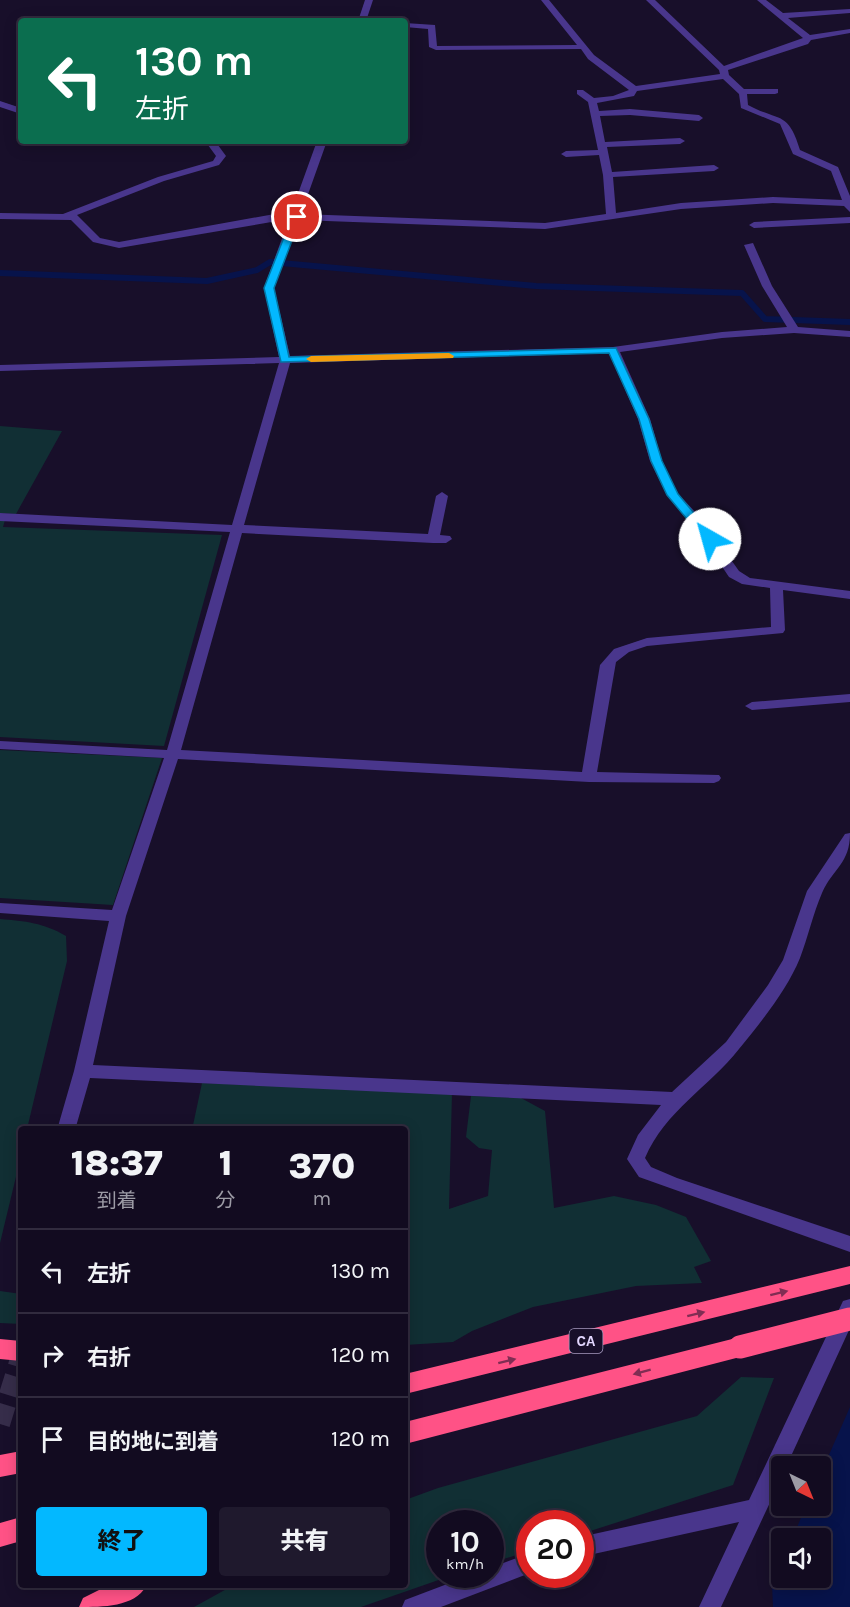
<!DOCTYPE html>
<html lang="ja">
<meta charset="utf-8">
<style>
:root{--surface:#120b20;--page:#1f192d;--text:#f1f3f6;--muted:#9c9ba5;--line:#312b3e;--accent:#03b8ff}
body{margin:0;font-family:Karla,"Noto Sans JP",sans-serif;background:var(--page);color:var(--text);height:100vh;display:flex;flex-direction:column;font-size:22px;white-space:nowrap}
*{box-sizing:border-box;margin:0}
p{font-size:20px;color:var(--muted)}
.icon{flex:none;width:33px;height:33px;fill:none;stroke:currentColor;stroke-width:2;stroke-linecap:round;stroke-linejoin:round}
.map{position:relative;flex:1;overflow:hidden}
.side{position:absolute;left:18px;top:1126px;width:390px;height:462px;display:flex;flex-direction:column;background:var(--surface);border-radius:6px;box-shadow:0 3px 15px #0003,0 0 0 2px var(--line)}
.side>*{flex:none}
.top-card{position:absolute;left:18px;top:18px;width:390px;height:126px;border-radius:6px;box-shadow:0 3px 15px #0003,0 0 0 2px var(--line);background:#0b6e4f;color:#fff;overflow:hidden}
.needle{width:39px;rotate:137deg}
.controls{position:absolute;left:771px;top:1456px;display:grid;gap:12px}
.controls a{display:grid;place-items:center;width:60px;height:60px;border-radius:6px;background:var(--surface);box-shadow:0 3px 15px #0003,0 0 0 2px var(--line);font-size:30px}
.speed{position:absolute;left:426px;top:1510px;display:flex;gap:12px;font-size:30px;font-weight:700;text-align:center}
.speed>*{display:grid;place-content:center;width:78px;height:78px;border-radius:50%;background:var(--surface);box-shadow:0 3px 15px #0003,0 0 0 2px var(--line);line-height:1}
.speed small{font-size:15px;font-weight:400}
.speed .limit{border:9px solid #d22;background:#fff;color:#111}
.pin{position:absolute;display:grid;place-items:center;width:51px;height:51px;color:#fff;margin:-26px;border:3px solid #fff;border-radius:50%;box-shadow:0 2px 6px #0007}
.me{position:absolute;width:66px;margin:-33px;rotate:322deg;stroke-linejoin:round;filter:drop-shadow(0 0 4px #0008)}
.turn{display:flex;align-items:center;gap:21px;height:126px;padding:0 18px;font-size:27px}
.turn .icon{width:78px;height:78px;stroke-width:2.5}
.turn b{display:block;font-size:42px;line-height:51px}
.eta{display:flex;justify-content:space-evenly;align-items:center;height:102px;text-align:center}
.eta b{font-size:36px;font-weight:800;line-height:42px}
.cta{display:flex;gap:12px;margin-top:auto;padding:12px 18px}
.cta a{flex:1;height:69px;border-radius:6px;background:var(--accent);color:#111;font-size:24px;font-weight:800;line-height:69px;text-align:center}
.cta a+a{background:var(--page);color:var(--text)}
ul{padding:0;list-style:none}
li{display:flex;align-items:center;gap:18px;height:84px;padding:0 18px;border-top:2px solid var(--line)}
li div{flex:1}
li b{display:block;font-size:22px}
li em{font-style:normal}
.map>svg:first-child{display:block}
.green{fill:#112f34}
.water{fill:#07134b}
.lines{fill:none;stroke-linecap:round;stroke-linejoin:round}
.stream{stroke:#07134b;stroke-width:6}
.minor-tunnel{stroke:#362d4a;stroke-width:20;stroke-dasharray:20 10;stroke-linecap:butt}
.minor{fill:#49368c;fill-rule:evenodd}
.highway{fill:#ff5286;fill-rule:evenodd}
.highway-bridge{stroke:#ff5286;stroke-width:23}
.oneway{fill:#802d53}
.route{fill:#03b8ff;stroke:#0278a6;stroke-width:1.5}
.slow{fill:#f59e0b}
.labels{text-anchor:middle;stroke-width:6;stroke-linejoin:round;paint-order:stroke}
.shield{fill:#180f2a;stroke:#a69bbf;stroke-width:1.5}
.shield-label{font-size:15px;font-weight:bold;fill:#e3d7ff}
</style>
<div class="map">
<svg width="850" height="1607" viewBox="0 0 850 1607">
<rect width="100%" height="100%" fill="#180f2a"/>
<!-- green -->
<path class="green" d="M0,426L62,431L16,514L0,513Z
M0,520H5L3,527L222,535L164,746L0,737Z
M0,750L162,758L113,905L0,898Z
M0,919C25,921 44,923 66,936L67,961L27,1129L21,1130V1156L0,1243Z
M202,1083L452,1093L449,1209L488,1196L492,1150L479,1148L466,1137L471,1096L521,1098L545,1111L554,1208L614,1196L656,1205L686,1217L711,1261L694,1267L702,1283L636,1286L533,1307L472,1331L453,1342L405,1345V1130H192Z
M0,1291L21,1294V1324L0,1323Z
M741,1377L774,1378L733,1485L581,1534L580,1524H530L529,1551L491,1563L490,1524H440V1575H453L361,1607H194L232,1586H405V1500L438,1488L697,1416Z"/>
<!-- water -->
<path class="water" d="M850,1407V1607H773L772,1584L781,1563L782,1578H820V1539H792L806,1506H820L821,1473Z"/>
<g class="lines">
<!-- stream -->
<path class="stream" d="M0,273L207,281L257,270L270,262L536,286L742,293L765,319L850,322"/>
<!-- minor-tunnel -->
<path class="minor-tunnel" d="M0,1424L21,1356"/>
<!-- minor -->
<path class="minor" d="M365,0H373L366,21H358Z
M541,0H549L594,55L636,86L720,74L719,70L646,0H655L724,66L803,38L757,0H766L783,13L850,9V13L788,18L810,35L850,29V33L811,40L808,44L728,70L729,75L744,89H778V93L775,94H747L748,105C779,122 788,110 800,150L838,167L850,196V212L844,206L773,203L681,209L545,229L299,220L274,288L290,356L613,347L722,332L787,327L762,286L744,245L753,243L772,286L798,327L850,331V337L794,333L722,338L620,352L650,419L662,461L678,494L702,519L739,571L750,578L850,591V599L783,590L785,630L783,633L647,646L629,652L616,662L597,772L719,775L721,778L719,781L714,783L589,782L178,759L126,916L93,1065L672,1092L726,1042L768,985L783,960L807,891L845,834L850,833C850,864 833,868 822,893C813,914 808,937 800,958C787,990 761,1022 739,1049C709,1087 665,1111 645,1158L651,1167L677,1178L850,1236V1252L639,1177L627,1159L638,1135L661,1105L90,1078L75,1130H57L74,1071L109,921L0,913V903L112,910L164,758L0,749V741L167,750L230,532L0,521V513L232,525L279,363L0,371V365L279,357L264,288L289,219L119,248L93,242L71,220L0,219V213L63,214L158,177L213,161L216,156L205,141H215L226,156L219,165L164,181L77,215L100,238L119,242L280,213H291L317,141H327L301,214L545,223L606,214L603,175L599,155L566,157L561,154L566,151L598,150L588,102L577,94V90H583L594,98L613,96L629,90L588,59L581,49L436,50L429,47L428,29L405,27V23L435,25L437,46L577,45ZM723,79L739,94L741,108L780,124L793,154L831,171L842,200L773,197L681,203L616,213L613,177L714,171L719,168L714,165L612,172L607,147L680,144L685,141L680,138L605,142L600,116L630,115L699,121L703,118L699,115L630,109L599,111L597,103L634,96L637,91ZM609,353L638,419L650,461L667,495L694,525L729,577L742,584L770,588L771,627L647,638L614,649L600,665L582,772L181,750L242,533L433,543H446L452,539L450,536L440,535L448,496L442,492L436,496L428,534L244,525L290,363Z
M0,101L21,108V114L0,107Z
M850,217V223L754,228L749,225L754,222Z
M850,694V702L752,710L745,706L752,702Z
M850,1299V1328L786,1467H782V1477L721,1607H699L739,1522L580,1557V1537L749,1500L843,1301Z
M530,1553V1573L441,1607H402L405,1600L471,1575H490V1568Z"/>
<!-- highway -->
<path class="highway" d="M850,1266V1284L405,1394V1374Z
M740,1337L748,1340L752,1347L748,1354L740,1357L405,1444V1422Z
M0,1339L21,1341V1361L0,1359Z
M21,1451V1473L0,1477V1455Z
M21,1517V1541L0,1547V1523Z
M107,1586H146C135,1607 102,1607 79,1607L83,1598Z"/>
<!-- highway-bridge -->
<path class="highway-bridge" d="M740,1347L850,1319"/>
</g>
<!-- one-way arrows -->
<defs><path id="oneway-solid" d="M-6-.8H1V-3.2L6.5 0L1 3.2V.8H-6Z" transform="scale(1.5)"/></defs>
<g class="oneway">
<use href="#oneway-solid" transform="translate(779 1293) rotate(-14)"/>
<use href="#oneway-solid" transform="translate(696 1314) rotate(-14)"/>
<use href="#oneway-solid" transform="translate(507 1361) rotate(-14)"/>
<use href="#oneway-solid" transform="translate(642 1372) rotate(165)"/>
</g>
<!-- route -->
<path class="route" d="M297,215L301,217L274,288L289,357L616,348L649,419L662,461L678,494L714,537V542H706L667,495L651,461L639,419L609,353L281,362L264,288L292,217Z"/>
<!-- slow -->
<path class="slow" d="M449,353L454,356L453,358L311,362L306,359L311,356Z"/>
<g class="labels">
<!-- shield labels -->
<rect class="shield" x="569.5" y="1329" width="33" height="24" rx="4.5"/>
<g class="shield-label">
<text x="586" y="1346">CA</text>
</g>
</g>
</svg>
<div class="controls">
<a><svg class="needle" viewBox="-14 -14 28 28"><path d="M0-13l5 13h-10z" fill="#e53935"/><path d="M0 13l5-13h-10z" fill="#9c9ba5"/></svg></a>
<a><svg class="icon" aria-label="sound" viewBox="0 0 24 24"><path d="M4 9h4l5-4v14l-5-4H4zM17 9q2 3 0 6"/></svg></a>
</div>
<div class="speed"><div>10<small>km/h</small></div><div class="limit">20</div></div>
<div class="pin" style="left:297px;top:217px;background:#d93025"><svg class="icon" aria-label="arrive" viewBox="0 0 24 24"><path d="M6 21V4h12l-3 4 3 4H6"/></svg></div>
<svg class="me" style="left:710px;top:539px" viewBox="-20 -20 40 40"><circle r="19" fill="#fff"/><path d="M0-13L10 11 0 6-10 11z" fill="#03b8ff"/></svg>
<div class="top-card">
<div class="turn"><svg class="icon" aria-label="left" viewBox="0 0 24 24"><path d="M17 20v-9H6M10 6l-5 5 5 5"/></svg><div><b>130 m</b>左折</div></div>
</div>
<section class="side">
<div class="eta">
<div><b>18:37</b><p>到着</p></div>
<div><b>1</b><p>分</p></div>
<div><b>370</b><p>m</p></div>
</div>
<ul>
<li><svg class="icon" aria-label="left" viewBox="0 0 24 24"><path d="M17 20v-9H6M10 6l-5 5 5 5"/></svg><div><b>左折</b></div><em>130 m</em></li>
<li><svg class="icon" aria-label="right" viewBox="0 0 24 24"><path d="M7 20v-9h11M14 6l5 5-5 5"/></svg><div><b>右折</b></div><em>120 m</em></li>
<li><svg class="icon" aria-label="arrive" viewBox="0 0 24 24"><path d="M6 21V4h12l-3 4 3 4H6"/></svg><div><b>目的地に到着</b></div><em>120 m</em></li>
</ul>
<div class="cta"><a>終了</a><a>共有</a></div>
</section>
</div>
